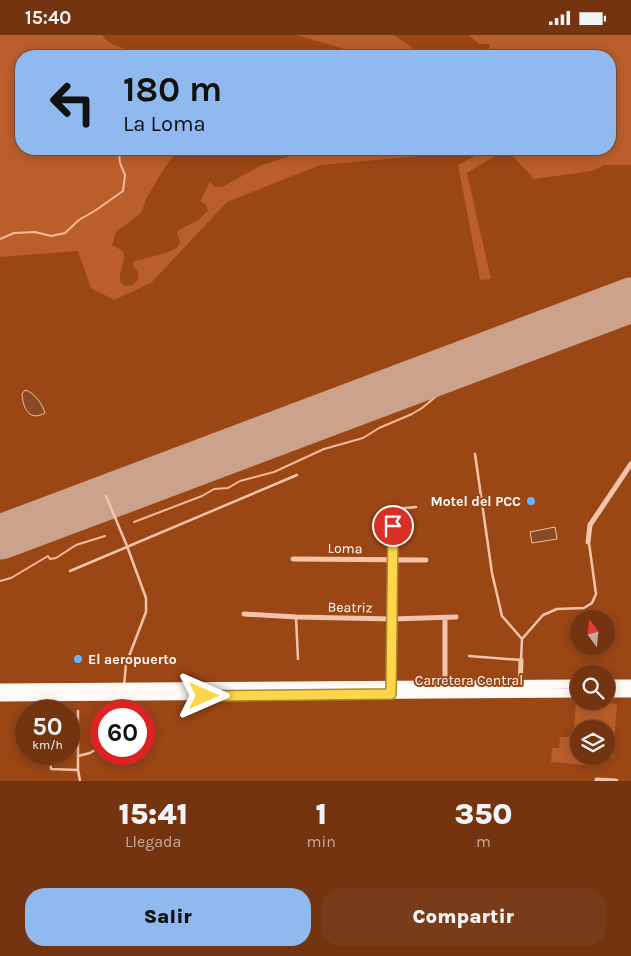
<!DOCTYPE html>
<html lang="es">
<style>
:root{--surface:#743410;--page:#793c19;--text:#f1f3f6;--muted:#c2aa9f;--line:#864f30;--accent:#90b9f0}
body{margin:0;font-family:Karla,sans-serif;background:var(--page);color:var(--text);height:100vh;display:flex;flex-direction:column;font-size:19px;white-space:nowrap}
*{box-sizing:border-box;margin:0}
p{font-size:16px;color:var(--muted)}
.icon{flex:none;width:28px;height:28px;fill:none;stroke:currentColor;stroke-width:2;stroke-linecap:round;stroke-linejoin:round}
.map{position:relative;height:746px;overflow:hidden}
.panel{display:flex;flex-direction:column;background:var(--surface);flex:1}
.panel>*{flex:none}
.guide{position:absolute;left:15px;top:15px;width:601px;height:105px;border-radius:20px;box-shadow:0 2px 12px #0003,0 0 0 1px var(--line);background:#90b9f0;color:#111;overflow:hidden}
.needle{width:32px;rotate:345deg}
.buttons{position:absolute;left:570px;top:575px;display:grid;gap:10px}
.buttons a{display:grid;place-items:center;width:45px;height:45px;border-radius:50%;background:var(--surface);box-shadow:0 2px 12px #0003,0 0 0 1px var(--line);font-size:25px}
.speed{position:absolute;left:15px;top:665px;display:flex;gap:10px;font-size:25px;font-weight:700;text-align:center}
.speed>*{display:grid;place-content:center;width:65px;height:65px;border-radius:50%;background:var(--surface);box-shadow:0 2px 12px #0003,0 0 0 1px var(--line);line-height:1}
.speed small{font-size:12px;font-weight:400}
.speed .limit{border:8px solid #d22;background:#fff;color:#111}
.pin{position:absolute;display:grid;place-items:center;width:42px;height:42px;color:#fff;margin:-21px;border:2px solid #fff;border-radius:50%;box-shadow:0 1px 5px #0007}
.me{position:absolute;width:55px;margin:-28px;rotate:90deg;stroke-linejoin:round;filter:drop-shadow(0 0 4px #0008)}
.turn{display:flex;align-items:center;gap:18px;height:105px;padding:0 25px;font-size:22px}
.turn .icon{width:65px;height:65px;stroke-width:2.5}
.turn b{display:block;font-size:35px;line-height:42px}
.eta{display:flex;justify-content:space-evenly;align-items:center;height:85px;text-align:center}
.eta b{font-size:30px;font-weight:800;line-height:35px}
.cta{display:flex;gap:10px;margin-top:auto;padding:10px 25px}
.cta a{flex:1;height:58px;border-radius:20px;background:var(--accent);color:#111;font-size:20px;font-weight:800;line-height:58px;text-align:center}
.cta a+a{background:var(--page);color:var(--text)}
.status{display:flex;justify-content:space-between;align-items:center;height:35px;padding:0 25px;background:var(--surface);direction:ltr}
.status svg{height:14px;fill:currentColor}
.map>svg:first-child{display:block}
.green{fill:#ba5e2b}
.water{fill:#894a25;stroke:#f5ba9c}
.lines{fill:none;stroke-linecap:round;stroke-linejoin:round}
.stream{stroke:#f5ba9c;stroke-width:2}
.runway{stroke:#cda28a;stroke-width:45}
.service{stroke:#f3c4aa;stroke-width:2.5}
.minor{stroke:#f3c4aa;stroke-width:5}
.primary{stroke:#fffaf6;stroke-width:9}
.route-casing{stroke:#a68a30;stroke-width:12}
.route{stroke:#ffd54a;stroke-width:9}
.poi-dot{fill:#6cb3ff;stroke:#9b4615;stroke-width:2}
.labels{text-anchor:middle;stroke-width:4;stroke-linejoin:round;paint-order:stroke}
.poi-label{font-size:14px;font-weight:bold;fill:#fff;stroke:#9b4615;text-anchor:end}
.street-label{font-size:14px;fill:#fff;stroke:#9b4615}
</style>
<div class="status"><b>15:40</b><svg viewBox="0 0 49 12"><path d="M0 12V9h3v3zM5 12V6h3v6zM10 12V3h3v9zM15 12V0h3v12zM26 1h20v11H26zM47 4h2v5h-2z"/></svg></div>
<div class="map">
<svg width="631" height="746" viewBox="0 0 631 746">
<rect width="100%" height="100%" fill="#9b4615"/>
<!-- green -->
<path class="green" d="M0,0H102C116,21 159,14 180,21H21V114H179L165,132L147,162L141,178L116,197L112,210L123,216C127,228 117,236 121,248L125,251L133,250L138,244V237L133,230V227C143,223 175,218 179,210C181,205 178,202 177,198L179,195L197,186L208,176L206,170L200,166L210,147L215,152H222L262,130L297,119L307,114H610V21H525V18L512,16L504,21H487L490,9H479L469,0H631V130H604L592,136L534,144L512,120L498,119L467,138L491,244L480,245L458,130L481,118L442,119L320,130L227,167L151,248L114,265L91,253L78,216L0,222Z
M297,0H394L416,15V21H367Z
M576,666L617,669L613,722L603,721H606V694H579V721H587L586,730L551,727L552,713H559L560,702H573Z"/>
<!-- water -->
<path class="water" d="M25,355C34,357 43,370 45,378C29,387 23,373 22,359Z
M555,492L557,504L532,508L530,497Z"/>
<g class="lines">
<!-- stream -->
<path class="stream" d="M261,21L265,20
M0,204L14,198L35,197L51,201L65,198L79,185L96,175L123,156L125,140L120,128L119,119L123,114
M134,487L202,461L214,454L228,453L240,446L274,437L324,414L363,403L379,393L412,379L422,373L444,355L455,354L465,346
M0,546L11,543L48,521L50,524L56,523L76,510L105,501"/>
<!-- runway -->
<path class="runway" d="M1,502L631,265"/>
<!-- service -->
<path class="service" d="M475,419L492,538L502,581L522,604
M106,461L127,511L146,563V577L126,629L124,651
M392,525L394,474L416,472
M70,536L297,440
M296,583L298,624
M469,621L521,625L522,604L543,580L557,574L584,573L592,568L596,559L589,508
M48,663V676
M78,676V735
M50,719L51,734L78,735L80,746
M78,721L90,718L101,711"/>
<!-- minor -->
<path class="minor" d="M588,507L590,490L631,429
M293,524L426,525
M244,579L296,582L392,584L456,582
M445,583V651
M391,651L392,525
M520,659L521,625
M597,745L616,746"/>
<!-- primary -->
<path class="primary" d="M606,649H631
M0,653L579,649
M606,658H631
M0,662L579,658"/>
</g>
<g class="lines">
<defs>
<path id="route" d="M204,661L391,659L393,491"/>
</defs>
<!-- route casing -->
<use href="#route" class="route-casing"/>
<!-- route -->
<use href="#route" class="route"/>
</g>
<!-- markers -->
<g class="poi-dot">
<circle cx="531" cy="466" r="5"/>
<circle cx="78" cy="624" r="5"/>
</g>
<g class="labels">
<!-- poi labels -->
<g class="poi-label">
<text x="521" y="471">Motel del PCC</text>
<text x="88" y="629" text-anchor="start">El aeropuerto</text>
</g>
<!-- street labels -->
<g class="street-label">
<text transform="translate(345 513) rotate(1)" y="5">Loma</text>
<text transform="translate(350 572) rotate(1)" y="5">Beatriz</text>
<text x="469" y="650">Carretera Central</text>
</g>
</g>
</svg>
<div class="buttons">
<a><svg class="needle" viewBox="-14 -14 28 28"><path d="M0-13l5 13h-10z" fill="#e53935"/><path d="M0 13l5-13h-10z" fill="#c2aa9f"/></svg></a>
<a><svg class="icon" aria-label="search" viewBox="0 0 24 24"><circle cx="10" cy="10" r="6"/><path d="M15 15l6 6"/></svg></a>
<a><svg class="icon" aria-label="layers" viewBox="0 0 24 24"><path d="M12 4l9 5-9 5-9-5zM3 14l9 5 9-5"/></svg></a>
</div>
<div class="speed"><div>50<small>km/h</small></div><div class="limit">60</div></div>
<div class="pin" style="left:393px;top:491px;background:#d93025"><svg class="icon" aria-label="arrive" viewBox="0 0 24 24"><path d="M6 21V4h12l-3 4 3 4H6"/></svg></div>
<svg class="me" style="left:204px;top:661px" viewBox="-20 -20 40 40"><path d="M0-17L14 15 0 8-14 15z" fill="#ffd54a" stroke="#fff" stroke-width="4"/></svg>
<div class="guide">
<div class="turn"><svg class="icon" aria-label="left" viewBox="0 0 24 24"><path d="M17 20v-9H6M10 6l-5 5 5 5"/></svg><div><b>180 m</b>La Loma</div></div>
</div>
</div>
<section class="panel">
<div class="eta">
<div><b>15:41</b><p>Llegada</p></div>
<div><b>1</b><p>min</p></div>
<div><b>350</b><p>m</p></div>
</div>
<div class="cta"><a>Salir</a><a>Compartir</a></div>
</section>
